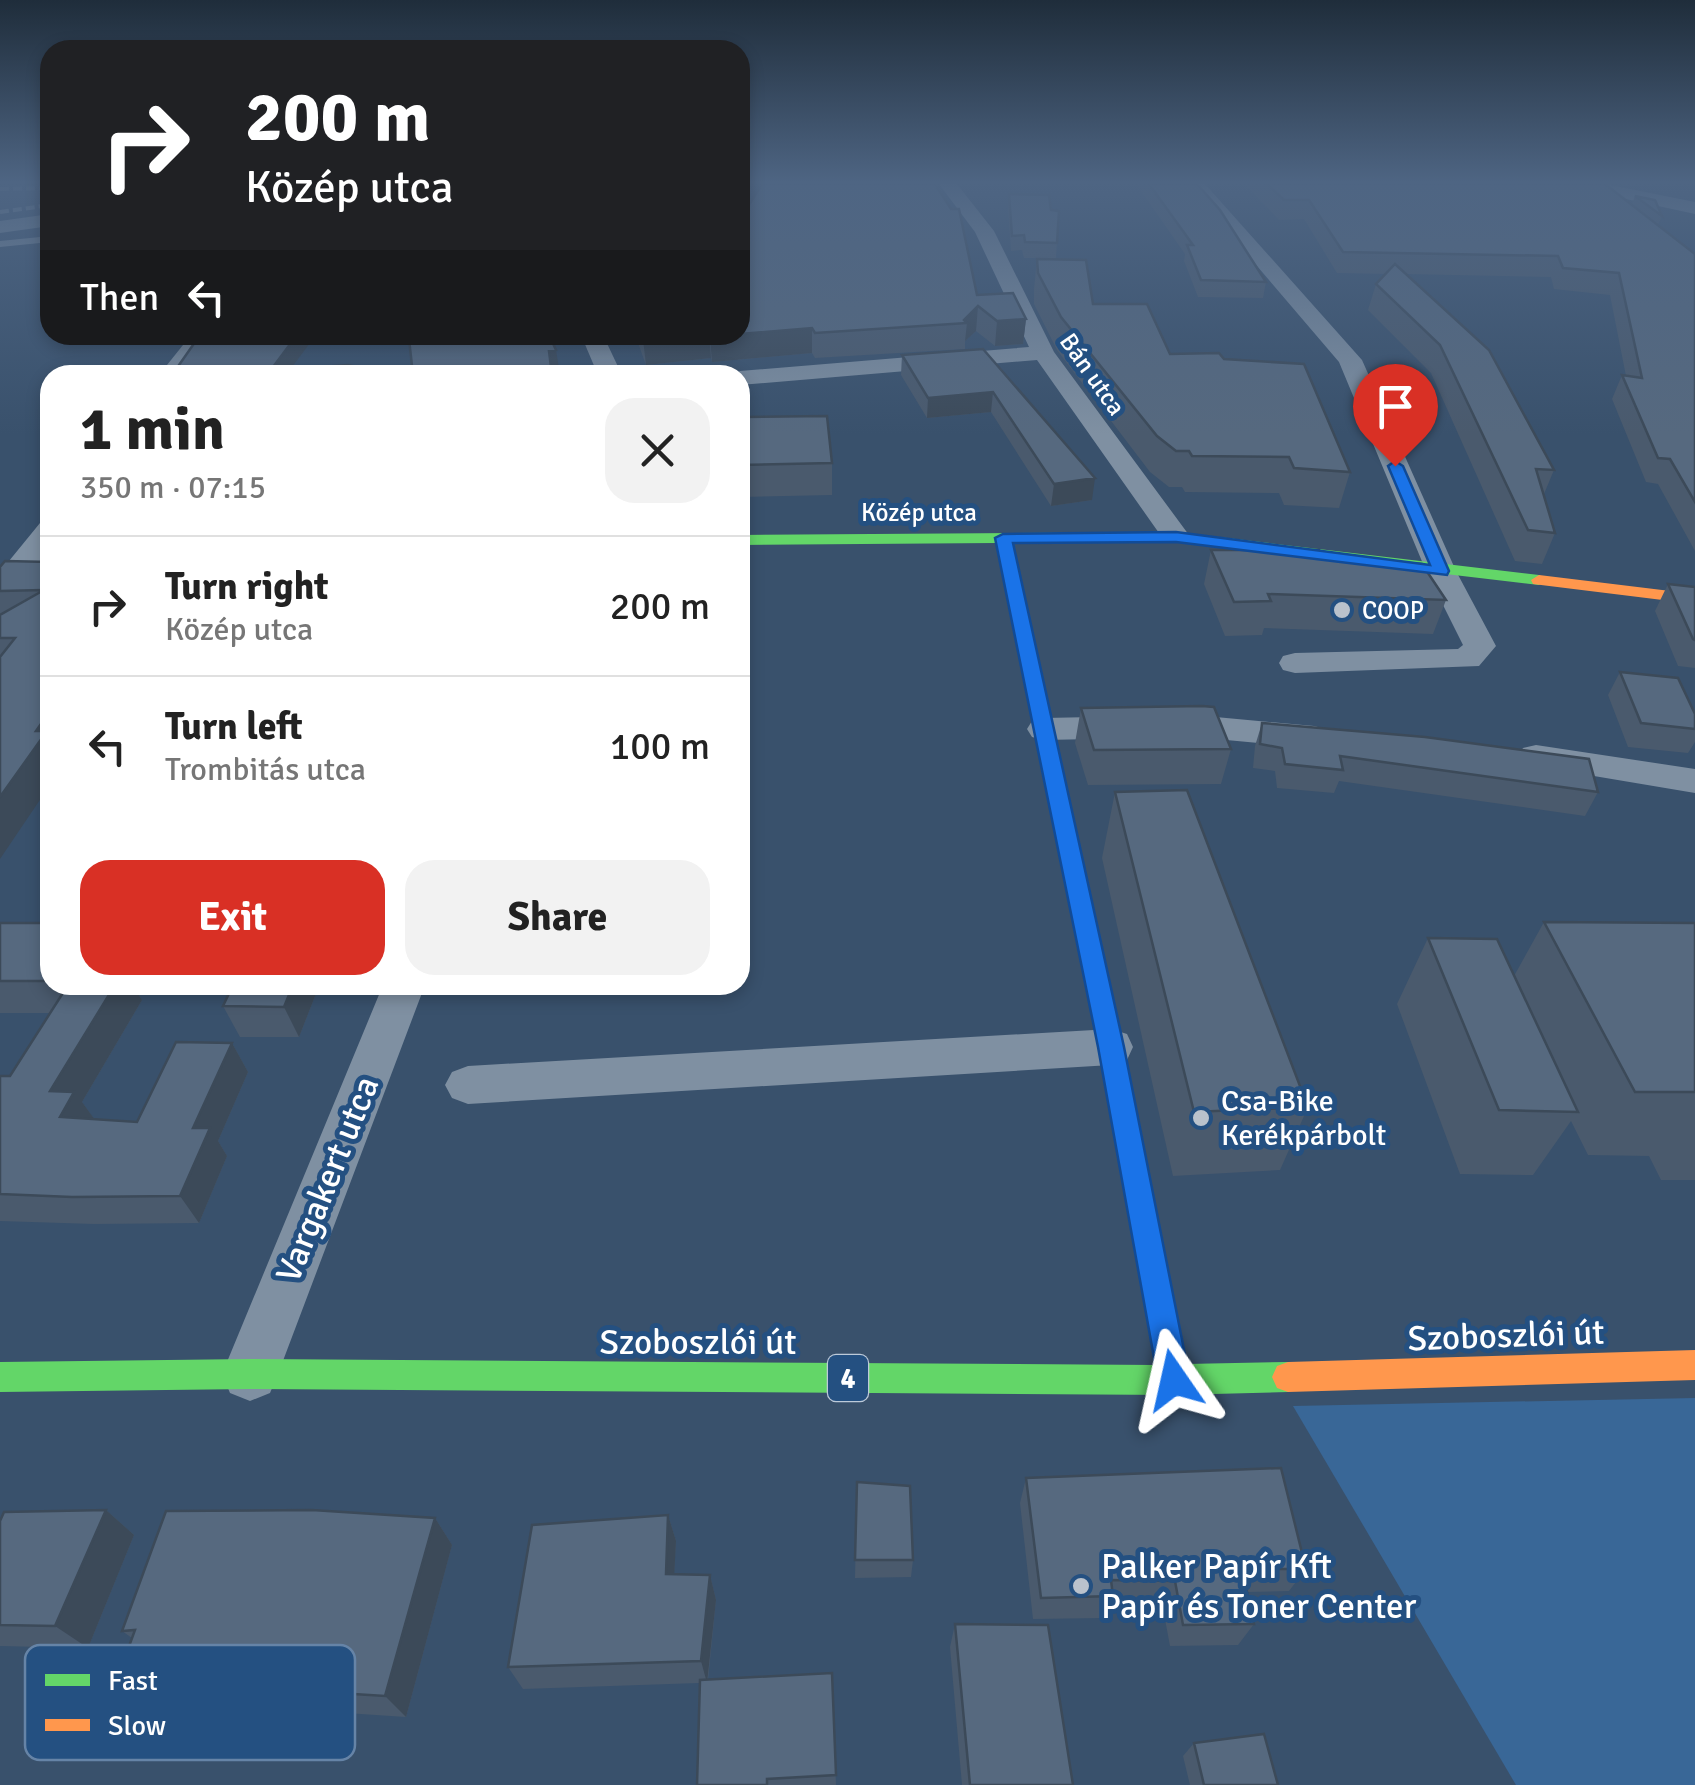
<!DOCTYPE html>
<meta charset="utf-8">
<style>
:root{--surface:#fff;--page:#f2f2f2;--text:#222;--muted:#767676;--line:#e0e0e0;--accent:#d93025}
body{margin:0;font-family:Signika,sans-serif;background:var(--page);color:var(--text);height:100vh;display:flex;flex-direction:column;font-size:38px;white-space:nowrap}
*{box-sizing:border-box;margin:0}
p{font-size:32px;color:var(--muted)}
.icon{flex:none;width:55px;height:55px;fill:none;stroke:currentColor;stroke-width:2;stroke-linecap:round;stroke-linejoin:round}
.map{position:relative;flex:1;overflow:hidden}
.side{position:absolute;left:40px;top:365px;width:710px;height:630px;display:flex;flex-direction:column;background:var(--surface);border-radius:30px;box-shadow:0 5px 15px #0003}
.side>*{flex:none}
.top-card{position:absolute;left:40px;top:40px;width:710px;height:305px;border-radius:30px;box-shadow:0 5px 15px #0003;background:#202124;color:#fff;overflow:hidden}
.pin{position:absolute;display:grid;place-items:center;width:85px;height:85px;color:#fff;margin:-102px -42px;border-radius:50% 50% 50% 0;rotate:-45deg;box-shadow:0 0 10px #0007}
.pin .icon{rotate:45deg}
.me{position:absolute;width:110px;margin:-55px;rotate:349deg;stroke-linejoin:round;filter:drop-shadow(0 0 8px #0008)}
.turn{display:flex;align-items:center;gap:35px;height:210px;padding:0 40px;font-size:45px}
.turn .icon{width:130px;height:130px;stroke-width:2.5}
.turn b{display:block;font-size:70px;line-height:85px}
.then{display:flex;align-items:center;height:95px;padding:0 40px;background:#0003;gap:20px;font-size:38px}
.round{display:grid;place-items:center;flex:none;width:105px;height:105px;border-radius:30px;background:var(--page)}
.summary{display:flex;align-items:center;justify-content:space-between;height:170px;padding:0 40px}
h1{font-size:60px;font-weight:700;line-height:75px}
.cta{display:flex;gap:20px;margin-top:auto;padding:20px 40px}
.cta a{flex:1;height:115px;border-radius:30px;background:var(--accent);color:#fff;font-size:40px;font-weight:700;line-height:115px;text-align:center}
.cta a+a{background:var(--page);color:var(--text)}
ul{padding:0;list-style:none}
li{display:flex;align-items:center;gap:30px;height:140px;padding:0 40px;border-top:2px solid var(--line)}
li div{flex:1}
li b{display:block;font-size:38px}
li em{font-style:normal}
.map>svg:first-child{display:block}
.green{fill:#396797}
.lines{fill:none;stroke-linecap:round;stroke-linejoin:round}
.lane{fill:#7f90a2;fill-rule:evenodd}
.street{fill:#7f90a2;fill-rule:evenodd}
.fast{fill:#63d668;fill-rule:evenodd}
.slow{fill:#ff974d;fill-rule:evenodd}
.rail{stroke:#8091a2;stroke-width:4;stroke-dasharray:9 4;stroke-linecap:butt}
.wall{fill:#4a5a6d}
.shaded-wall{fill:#3c4a59}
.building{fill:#56697f;stroke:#3c4a59;stroke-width:2.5}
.route{fill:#1a73e8;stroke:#114b97;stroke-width:2.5}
.poi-dot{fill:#bac2cc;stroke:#245081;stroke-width:4}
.labels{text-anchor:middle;stroke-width:10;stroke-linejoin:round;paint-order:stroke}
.far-street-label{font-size:25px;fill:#fff;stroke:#245081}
.far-poi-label{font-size:25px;fill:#fff;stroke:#245081;text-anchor:start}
.shield{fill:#245081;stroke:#bdcad9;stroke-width:2.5}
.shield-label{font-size:28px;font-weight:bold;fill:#fff}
.poi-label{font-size:30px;fill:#fff;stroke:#245081;text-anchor:start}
.near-street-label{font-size:35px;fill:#fff;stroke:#245081}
.near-poi-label{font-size:35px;fill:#fff;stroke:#245081;text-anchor:start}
.key{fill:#245081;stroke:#6684a7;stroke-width:2.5}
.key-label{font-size:28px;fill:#fff}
</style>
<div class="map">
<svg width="1695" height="1785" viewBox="0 0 1695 1785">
<rect width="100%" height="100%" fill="#39516c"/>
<!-- green -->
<path class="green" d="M1695,1398V1785H1516L1293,1406Z"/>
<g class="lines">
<!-- lane -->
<path class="lane" d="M50,236V242L0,247V241Z"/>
<!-- street -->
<path class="street" d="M939,184H957L994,231L1054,352L1186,531L1190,537L1186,543H1166L1037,360L740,385V375H730L740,371L1029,347L975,232Z
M1187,184H1205L1362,360L1456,571L1496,646L1479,666L1295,673L1283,670L1279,663L1283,656L1295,653L1458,649L1463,645L1426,571L1339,362Z
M1571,184H1605L1695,202V214L1580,189Z
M50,214V226L0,233V221Z
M191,335H214L183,375H159Z
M581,335H603L622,375H598Z
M50,520V548L11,598L0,601V572L40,523Z
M1194,715L1314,726L1326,729L1332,737L1326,745L1314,748L1194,737L1044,740L1032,737L1027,729L1032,721L1044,718Z
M1536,745L1695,769V793L1523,764L1518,756L1523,748Z
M383,985H425L278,1374L270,1393L250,1401L230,1393L222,1374Z
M1111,1029L1127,1034L1133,1047L1127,1060L1111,1065L468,1104L452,1098L445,1085L452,1072L468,1066Z"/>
<!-- fast -->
<path class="fast" d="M1176,532L1539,575L1547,580L1539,585L1176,542L1012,543L1124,1047L1186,1364L1288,1362L1299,1366L1304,1377L1299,1388L1288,1392L1174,1395L250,1389L0,1392V1362L250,1359L1156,1365L1098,1047L996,543L740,545V535Z"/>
<!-- slow -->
<path class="slow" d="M1539,575L1695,594V604L1533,584L1531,580Z
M1695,1350V1380L1288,1392L1277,1388L1272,1377L1277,1366L1288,1362Z"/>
<!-- rail -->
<path class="rail" d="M0,189L50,188
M0,212L50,205"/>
</g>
<!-- wall -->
<path class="wall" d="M1136,184H1197L1266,282L1263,298L1198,297L1184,261L1185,254Z
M1244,184H1605L1695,254V551L1658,484L1646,482L1612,399L1622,375L1626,376L1610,295L1554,289L1551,277L1406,274L1554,470L1544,494L1555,533L1542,564L1515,561L1431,373L1368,310L1376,284L1386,274L1337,273L1304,219L1279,220Z
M1616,184H1640L1638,187Z
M1009,194L1051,210L1059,211L1056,258H1024L1022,250L1011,251L1008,208Z
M1635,196L1662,216L1658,225L1632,204Z
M1037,259L1093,304L1170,354L1224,359L1350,472L1339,508L1284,505L1279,493L1185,492L1182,487H1169L1150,472L1057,350L1034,304V289Z
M977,295L1026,319L1023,344L995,346L976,331L965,341V349L815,358L812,353L712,362L711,358L646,365L635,335H740Z
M983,349L1092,500L1051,506L991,412L927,418L901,375L902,355Z
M740,417L832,463V495L740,497Z
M1211,550L1325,556L1446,600L1433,634L1264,628L1262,635L1225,636L1204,584Z
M50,562L0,859V567Z
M1668,584L1695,587V668L1678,666L1655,611Z
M1620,672L1695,714V742L1688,753L1628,747L1608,695Z
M1081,708L1231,749L1221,784L1088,785L1075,743Z
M1262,723L1598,792L1585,816L1339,781L1334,793L1277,788L1275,771L1253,768L1255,746Z
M1115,792L1308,1107L1280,1170L1173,1176L1102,858Z
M1544,922L1695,923V1180H1661L1649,1156L1588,1155L1571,1121L1533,1175L1460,1174L1397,1004L1428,938L1514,976Z
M0,923H50V985H132L142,1000L82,1102L94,1119L137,1122L232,1043L248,1072L218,1141L227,1156L199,1223L94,1224L0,1221V1076H10L50,1013H0Z
M319,986L299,1037H240L223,1006Z
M1026,1478L1306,1569L1289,1591L1247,1592L1254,1624L1238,1645L1170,1646L1162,1603H1110L1103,1618L1033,1619L1020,1503Z
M857,1482L913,1560L911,1577L855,1578Z
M106,1510L134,1535L88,1648L0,1646V1521Z
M668,1515L676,1541L674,1574L710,1575L716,1600L708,1680L832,1673L836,1785H697L699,1683L523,1689L508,1667Z
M435,1518L452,1545L406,1717L346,1713L322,1692L323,1674L257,1670L232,1751L155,1750L122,1730L139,1683L120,1671L132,1638L122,1631Z
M955,1624L1073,1785H962L950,1647Z
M1194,1743L1278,1785H1190L1183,1756Z"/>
<!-- shaded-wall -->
<path class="shaded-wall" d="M978,306L976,331L965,341L967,323L964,320Z
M1026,319L1023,344L995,346L997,321Z
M812,328V353L712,362L710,337Z
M297,335H316L286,375L270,371Z
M684,335H709L711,358L646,365L643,339Z
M556,350L559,368L552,369V375L549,351Z
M993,392L991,412L927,418L928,398Z
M1095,478L1092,500L1051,506L1054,484Z
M50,711V785L0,859V797L36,731Z
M115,985H132L142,1000L82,1102L95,1120L60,1117L50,1091Z
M293,985L319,986L299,1037L284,1007Z
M232,1043L248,1072L218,1141L227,1156L199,1223L180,1196L193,1128Z
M106,1510L134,1535L88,1648L55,1626Z
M668,1515L676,1541L673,1598L666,1574Z
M435,1518L452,1545L406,1717L385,1696Z
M710,1575L716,1600L707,1683L701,1661Z
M229,1647L257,1670L232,1751L203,1732Z"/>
<!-- building -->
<path class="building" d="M762,184H935L951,209H959L977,295L1013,293L1026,319L997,321L978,306L964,320L967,323L815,333L812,328L740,334V219Z
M1149,184H1197L1220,210L1266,282L1201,280L1187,245H1193Z
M1267,184H1605L1695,254V502L1670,459L1658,458L1622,375L1642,378L1619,273L1563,268L1558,256L1343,252L1309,200H1284Z
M1009,194L1049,195L1051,210L1059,211L1057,243L1025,242L1024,235L1012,236Z
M1635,196L1655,200L1662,216Z
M1037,259L1086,260L1093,304H1147L1170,354L1219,353L1224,359L1304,364L1350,472L1294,468L1289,457L1192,456L1189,451H1176L1157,436L1061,317L1038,273Z
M1395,264L1489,350L1554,470L1536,469L1555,533L1528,530L1440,345L1376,284Z
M200,335H297L270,371L348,365L366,369V375H172Z
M448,335H549L556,350L549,351L552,375H413L409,339Z
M641,335H684L643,339Z
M983,349L1095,478L1054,484L993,392L928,398L902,355Z
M827,416L832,463L740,465V417Z
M1211,550H1319L1325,556L1422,564L1446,600L1268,594L1271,601L1234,602Z
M5,561L50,562V711L36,731H47L0,797V657L15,638H0V615L44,590L0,591V567Z
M1668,584L1695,587V640L1693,639Z
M1620,672L1678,678L1695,714V729L1641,723Z
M1202,706L1214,707L1231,749L1094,750L1081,708Z
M1262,723L1425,737L1589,759L1598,792L1340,756L1343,770L1285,764L1282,748L1260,744Z
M1187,790L1308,1107L1194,1112L1115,792Z
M1544,922L1695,923V1092H1635Z
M0,923H50V981H0Z
M1428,938L1497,939L1578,1112L1499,1110Z
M68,985H115L50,1091L74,1092L60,1117L137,1122L176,1042L232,1043L193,1128H210L180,1196L72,1197L0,1194V1076H10Z
M233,985H293L284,1007L223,1006Z
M1281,1468L1306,1569H1242L1254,1624L1183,1625L1175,1581L1111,1580L1113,1596L1041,1598L1026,1478Z
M857,1482L910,1486L913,1560H855Z
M106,1510L55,1626L0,1625V1521L4,1512Z
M312,1510L435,1518L385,1696L322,1692L325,1653L229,1647L203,1732L122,1730L142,1671H120L135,1630L122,1631L166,1511Z
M668,1515L666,1574L710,1575L701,1661L508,1667L532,1525Z
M955,1624L1048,1625L1073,1785H970Z
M832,1673L836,1775L767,1779V1785H697L700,1680Z
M1264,1734L1278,1785H1204L1194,1743Z"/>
<!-- sky -->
<linearGradient id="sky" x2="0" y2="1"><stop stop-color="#1f2d3b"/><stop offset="0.42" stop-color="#4e6583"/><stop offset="1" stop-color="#4e6583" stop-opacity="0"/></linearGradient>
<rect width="1695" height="434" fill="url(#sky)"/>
<!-- route -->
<path class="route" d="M1395,461L1403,466L1449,571L1447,575L1176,542L1013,543L1124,1047L1190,1380L1185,1391L1174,1396L1163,1391L1158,1380L1098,1047L995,538L1003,534L1176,532L1430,565L1388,466Z"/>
<!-- markers -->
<g class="poi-dot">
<circle cx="1342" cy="610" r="10"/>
<circle cx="1201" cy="1118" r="10"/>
<circle cx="1081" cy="1586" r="10"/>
</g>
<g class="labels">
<!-- far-street labels -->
<g class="far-street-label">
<text transform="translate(1093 374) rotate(55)" y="9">Bán utca</text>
<text x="919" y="521">Közép utca</text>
</g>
<!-- far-poi labels -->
<g class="far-poi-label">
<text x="1362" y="619">COOP</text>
</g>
<!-- shield labels -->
<rect class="shield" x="828" y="1355" width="40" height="46" rx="8"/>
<g class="shield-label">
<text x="848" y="1388">4</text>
</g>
<!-- poi labels -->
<g class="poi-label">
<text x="1221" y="1111">Csa-Bike<tspan x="1221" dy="34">Kerékpárbolt</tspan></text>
</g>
<!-- near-street labels -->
<g class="near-street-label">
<text transform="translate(327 1179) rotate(-68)" y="12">Vargakert utca</text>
<text transform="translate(1506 1335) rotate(-2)" y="12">Szoboszlói út</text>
<text x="698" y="1354">Szoboszlói út</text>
</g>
<!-- near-poi labels -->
<g class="near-poi-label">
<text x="1101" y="1578">Palker Papír Kft<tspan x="1101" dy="40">Papír és Toner Center</tspan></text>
</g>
</g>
<!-- legend -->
<rect x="25" y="1645" width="330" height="115" rx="15" class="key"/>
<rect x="45" y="1674" width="45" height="12" fill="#63d668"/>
<rect x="45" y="1719" width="45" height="12" fill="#ff974d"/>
<g class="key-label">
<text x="108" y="1690">Fast</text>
<text x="108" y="1735">Slow</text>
</g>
</svg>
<div class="pin" style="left:1395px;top:466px;background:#d93025"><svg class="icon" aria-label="arrive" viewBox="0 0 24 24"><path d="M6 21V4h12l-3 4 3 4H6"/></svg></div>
<svg class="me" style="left:1174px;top:1380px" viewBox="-20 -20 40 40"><path d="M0-17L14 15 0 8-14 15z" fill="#1a73e8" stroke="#fff" stroke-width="4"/></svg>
<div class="top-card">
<div class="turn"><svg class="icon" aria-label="right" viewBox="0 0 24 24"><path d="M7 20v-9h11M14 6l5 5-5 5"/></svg><div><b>200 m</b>Közép utca</div></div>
<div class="then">Then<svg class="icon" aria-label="left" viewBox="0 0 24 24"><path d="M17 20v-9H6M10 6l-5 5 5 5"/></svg></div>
</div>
<section class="side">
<div class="summary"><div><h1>1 min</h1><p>350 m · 07:15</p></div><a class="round"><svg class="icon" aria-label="close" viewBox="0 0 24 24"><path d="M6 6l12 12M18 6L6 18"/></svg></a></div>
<ul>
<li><svg class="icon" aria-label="right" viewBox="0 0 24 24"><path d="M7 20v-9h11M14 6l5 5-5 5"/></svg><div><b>Turn right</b><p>Közép utca</p></div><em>200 m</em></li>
<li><svg class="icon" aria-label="left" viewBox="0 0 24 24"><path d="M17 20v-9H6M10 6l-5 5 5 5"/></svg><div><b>Turn left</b><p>Trombitás utca</p></div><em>100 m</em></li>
</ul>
<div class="cta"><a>Exit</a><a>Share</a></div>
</section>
</div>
